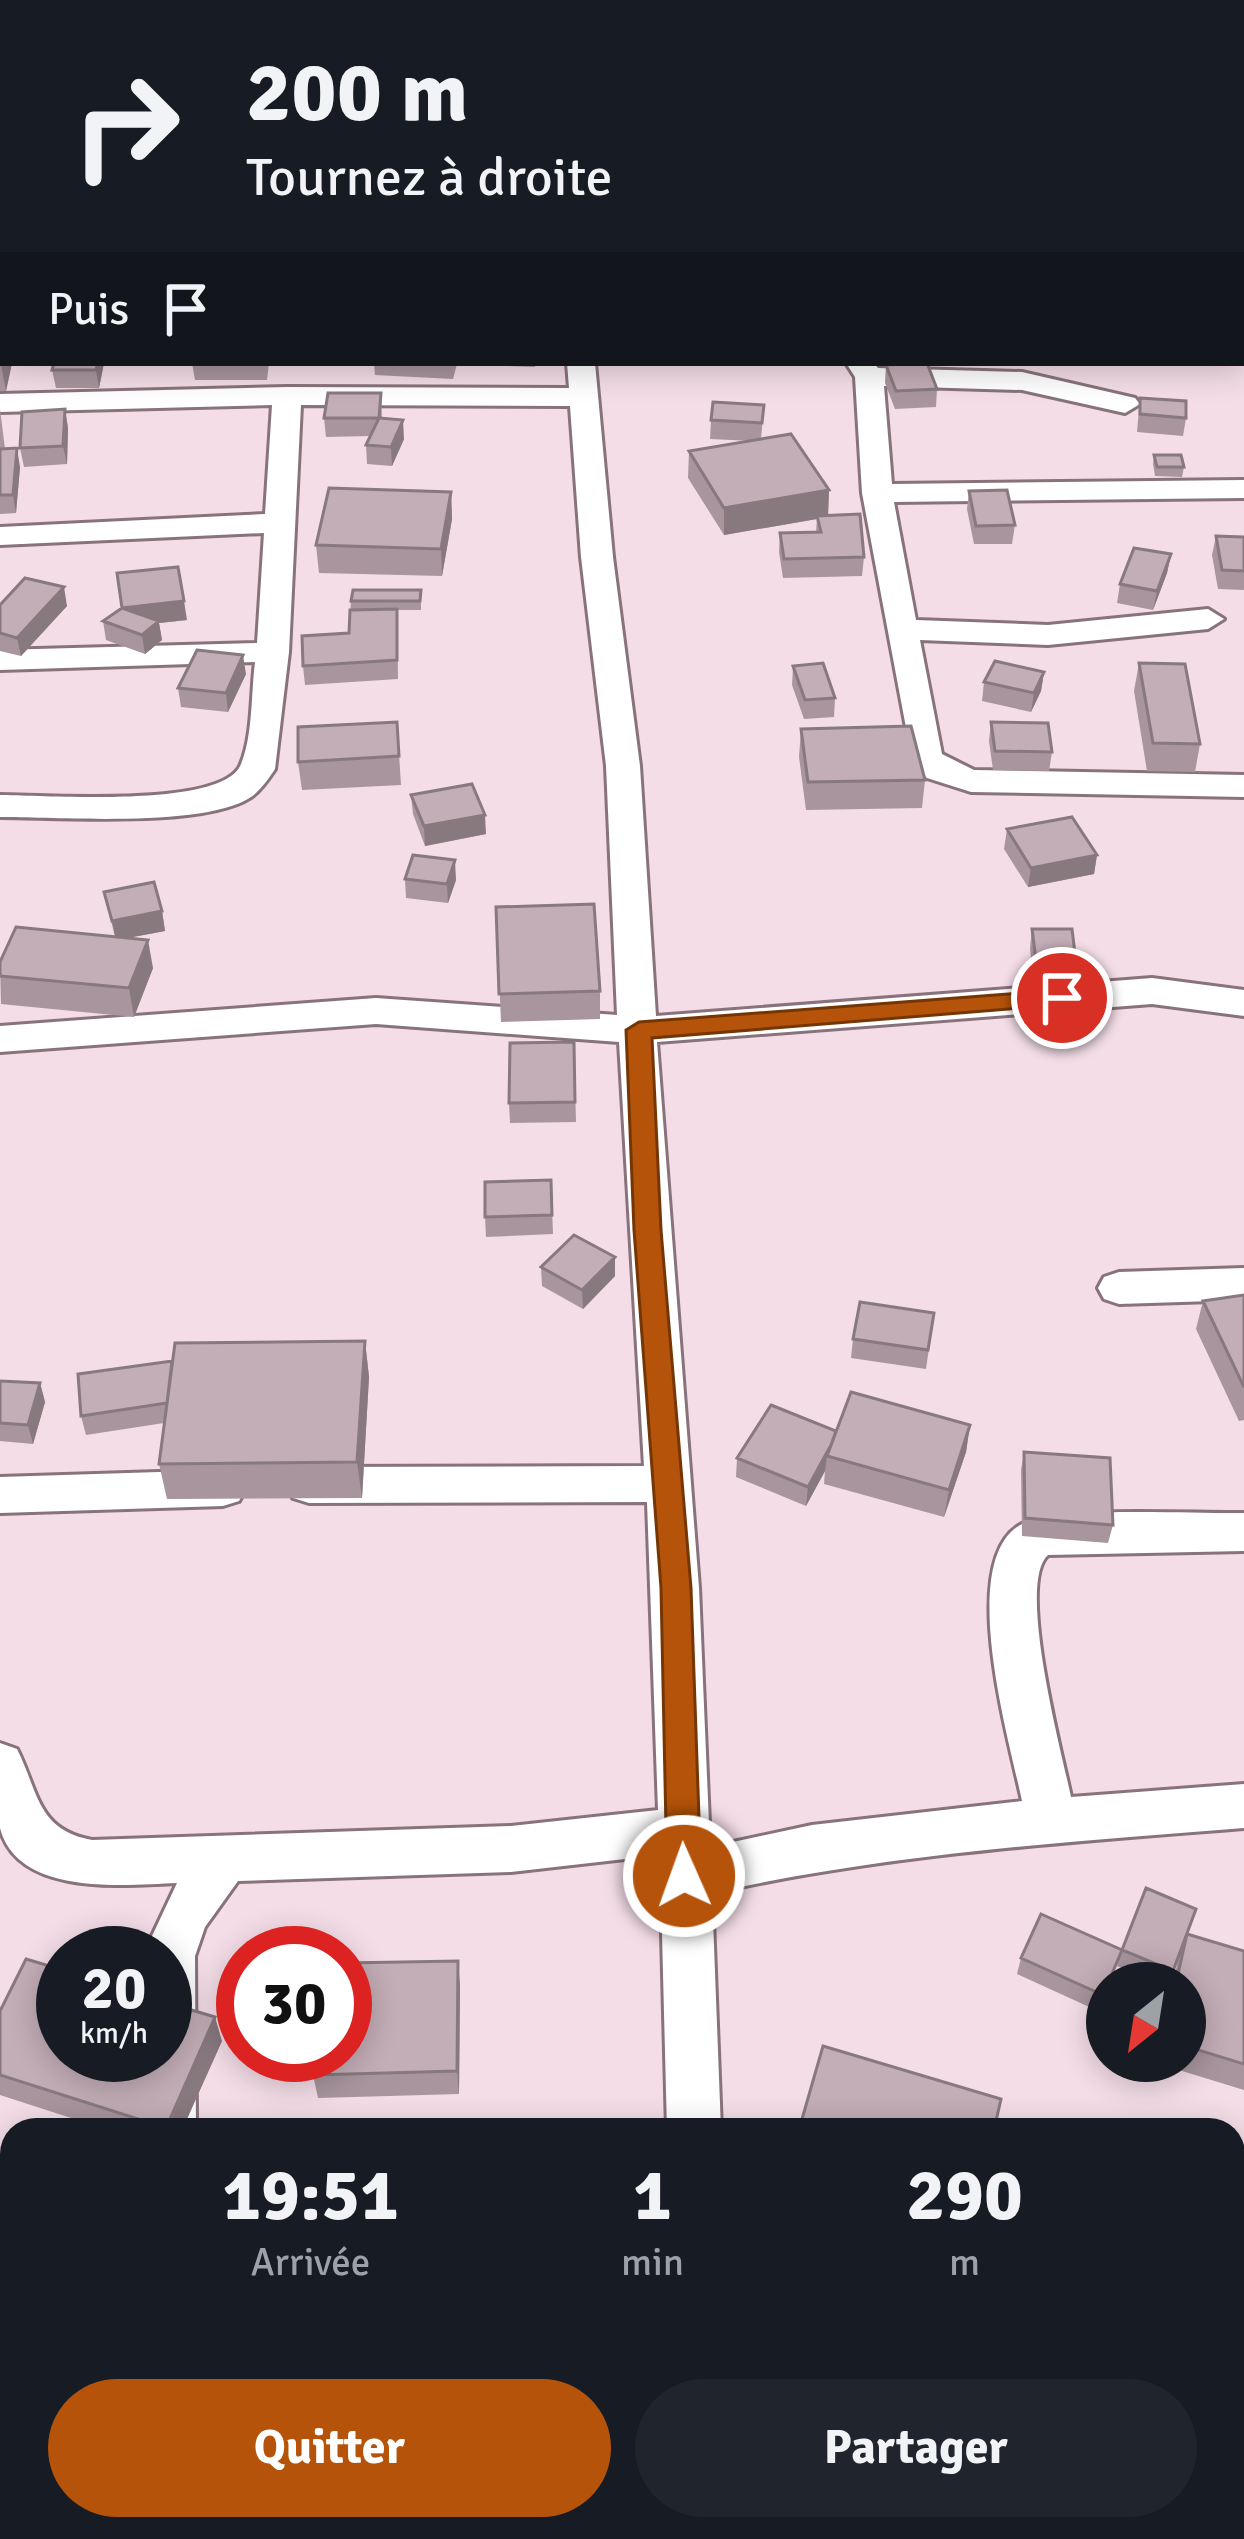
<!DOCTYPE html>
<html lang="fr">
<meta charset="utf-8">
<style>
:root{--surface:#171b24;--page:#20242c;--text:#f1f3f6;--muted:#9ea1a6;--accent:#b45309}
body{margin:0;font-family:Signika,sans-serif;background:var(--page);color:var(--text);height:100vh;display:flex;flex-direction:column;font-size:45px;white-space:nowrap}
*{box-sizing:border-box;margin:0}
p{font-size:39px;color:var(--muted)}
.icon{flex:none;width:66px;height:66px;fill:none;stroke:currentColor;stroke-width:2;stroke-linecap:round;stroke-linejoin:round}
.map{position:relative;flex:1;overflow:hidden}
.drawer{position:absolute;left:0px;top:2118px;width:1245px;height:423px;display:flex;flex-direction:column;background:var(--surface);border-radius:36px 36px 0 0;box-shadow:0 6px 30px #0003}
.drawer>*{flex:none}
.top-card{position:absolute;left:0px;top:0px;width:1245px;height:366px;box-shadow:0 6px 30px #0003;background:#171b24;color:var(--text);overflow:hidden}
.needle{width:78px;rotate:210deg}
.controls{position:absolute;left:1086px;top:1962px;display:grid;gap:24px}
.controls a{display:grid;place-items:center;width:120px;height:120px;border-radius:50%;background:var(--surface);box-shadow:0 6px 30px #0003;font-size:60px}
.speed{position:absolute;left:36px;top:1926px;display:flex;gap:24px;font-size:60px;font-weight:700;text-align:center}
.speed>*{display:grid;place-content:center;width:156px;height:156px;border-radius:50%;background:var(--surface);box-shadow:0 6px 30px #0003;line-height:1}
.speed small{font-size:30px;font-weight:400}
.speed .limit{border:18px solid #d22;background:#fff;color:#111}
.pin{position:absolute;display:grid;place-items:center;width:102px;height:102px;color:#fff;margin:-51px;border:6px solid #fff;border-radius:50%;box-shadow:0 3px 12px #0007}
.me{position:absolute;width:132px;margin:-66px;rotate:358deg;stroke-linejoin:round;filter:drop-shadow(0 0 9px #0008)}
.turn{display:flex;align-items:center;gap:42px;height:252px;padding:0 48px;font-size:54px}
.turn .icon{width:156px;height:156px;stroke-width:2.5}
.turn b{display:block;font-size:84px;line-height:102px}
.then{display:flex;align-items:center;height:114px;padding:0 48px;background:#0003;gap:24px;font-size:45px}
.eta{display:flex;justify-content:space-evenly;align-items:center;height:204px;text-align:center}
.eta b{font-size:72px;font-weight:800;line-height:84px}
.action{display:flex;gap:24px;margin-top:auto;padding:24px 48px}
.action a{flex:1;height:138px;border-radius:72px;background:var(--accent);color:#fff;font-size:48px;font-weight:800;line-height:138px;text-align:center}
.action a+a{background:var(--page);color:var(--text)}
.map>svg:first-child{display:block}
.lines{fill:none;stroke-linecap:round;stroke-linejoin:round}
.minor-casing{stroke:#88737c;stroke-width:6}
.minor{fill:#fff;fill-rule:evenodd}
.rail-casing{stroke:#7e6f75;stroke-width:9}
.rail{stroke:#f4dde7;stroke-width:6;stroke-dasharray:16;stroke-linecap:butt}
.wall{fill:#a8959d}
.shaded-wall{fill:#88797f}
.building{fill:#c3adb6;stroke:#88797f;stroke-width:3}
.route{fill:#b45309;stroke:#753606;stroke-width:3}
</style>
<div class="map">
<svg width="1244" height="2539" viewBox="0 0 1244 2539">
<rect width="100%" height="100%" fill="#f4dde7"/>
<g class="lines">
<defs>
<path id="minor" d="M341,0H369L371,3H343Z
M462,0H491L493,3H464Z
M999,0H1059L1061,3H1001Z
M1242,51H1244V65H1242Z
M3,110V126L0,127V111Z
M1244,117V133L1242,134V118Z
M1242,163L1244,164V180L1242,179Z
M0,251H3V267H0Z
M1242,282H1244V298H1242Z
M567,363H595L613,557L640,766L656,1016L1152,978L1244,990V1016L1152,1004L657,1042L699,1588L710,1847L812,1825L1022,1801C1010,1742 954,1555 1024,1523C1062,1506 1196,1514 1244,1513V1551L1048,1555C1016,1583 1062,1753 1071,1797L1244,1784V1828C1065,1842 887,1854 712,1893L721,2130H667L660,1855L511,1872L238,1881L205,1927L195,1956L196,2130H142V2055H165V1953H144L177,1883C125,1885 18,1897 0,1828C0,1803 0,1769 0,1743L17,1749C39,1793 37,1830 92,1840L511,1826L658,1810L647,1502L309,1503L293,1498L286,1485L293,1472L309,1467L644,1466L619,1042L376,1024L0,1052V1026L376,998L617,1015L606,766L581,557L570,406L301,405L289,652L275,769C269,778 260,791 251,797C205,828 58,817 0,817V795C45,795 224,809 241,764C253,735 251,693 255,662L0,670V650L257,643L264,533L0,545V527L265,514L272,405L0,412V394L287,387L569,388Z
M846,363H874L878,368L1022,372L1135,398L1140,404L1125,413L1022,390L884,386L892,484L1244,480V498L894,502L916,620L1048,625L1208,609L1224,619L1208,629L1048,645L920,640L942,754L974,770L1244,775V797L971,792L927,778L913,765L862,493L855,377Z
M1244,1268V1300L1119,1304L1104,1299L1098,1288L1104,1277L1119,1272Z
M223,1470L239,1475L246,1488L239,1501L223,1506L0,1513V1477Z
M117,2529H177L174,2539H114Z
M693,2529H753L754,2539H694Z"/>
</defs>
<!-- minor casing -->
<use href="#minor" class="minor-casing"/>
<!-- minor -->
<use href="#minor" class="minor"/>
<defs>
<path id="rail" d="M393,0L397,3"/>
</defs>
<!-- rail casing -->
<use href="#rail" class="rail-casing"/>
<!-- rail -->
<use href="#rail" class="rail"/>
</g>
<!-- wall -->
<path class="wall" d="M209,0H280V3H209Z
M505,0H788V3H520Z
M0,52H3V84H0Z
M0,197H3V246H0Z
M0,323L3,363H12L6,391H0Z
M104,363L99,388H56L52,370Z
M192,363H269L267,380H195Z
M374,363H536L535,367L457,364L453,379L375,375Z
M886,365L937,389L936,407L895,409L885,383Z
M381,393L382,418L404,439L392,466L367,464L366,445L370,436L326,437L324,418Z
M1140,398L1186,418L1183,436L1137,432Z
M764,405L761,439L829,490L828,515L864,557L862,576L783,578L779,552L780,533L816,532L817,519L724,535L688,478L689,451L752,441L710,439L711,420Z
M0,409L5,449L20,467L16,513L0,514Z
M65,409L68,428L67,464L24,467L20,448Z
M1154,455L1184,467L1182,477L1155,476L1153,464Z
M969,491L1015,525L1012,544H974L967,509Z
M451,492L452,519L442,576L319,573L316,545Z
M1216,536L1244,537V590L1218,589L1212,555Z
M1171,554L1167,573L1153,610L1117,603L1120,584Z
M421,590V610H397L398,679L305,685L303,666L349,633L351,601Z
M0,605L67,606L21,656L0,651Z
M187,620L159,623L162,640L145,654L106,640L103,621Z
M1139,663L1200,744L1195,772L1147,771L1134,691Z
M793,666L835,698L834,717L804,719L792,685Z
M1044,672L1041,691L1031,712L982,701L984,682Z
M246,674L228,712L181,707L178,688Z
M397,722L401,785L302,790L298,762Z
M991,722L1052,752L1049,771L993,770L989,741Z
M801,729L925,780L922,808L806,810L799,757Z
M411,795L486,834L425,846L413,814Z
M1007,829L1097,855L1094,874L1028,887L1004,849Z
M405,879L456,880L448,903L406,898Z
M104,892L162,911L165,931L128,938L153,968L134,1017L1,1004L0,962L115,937Z
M496,907L600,991V1019L501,1022Z
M1032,929L1076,962L1073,981L1033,980L1030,948Z
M574,1042L576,1122L510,1123L509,1103Z
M551,1180L553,1234L486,1237L485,1217Z
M615,1257V1276L583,1309L542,1286L541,1267Z
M1244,1295V1420L1239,1421L1196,1329L1203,1301Z
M934,1313L926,1369L851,1358L853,1339Z
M365,1341L369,1377L362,1498L167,1499L159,1464L164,1423L86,1435L81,1416Z
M0,1381L40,1383L45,1402L33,1444L0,1441Z
M970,1425L966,1452L944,1517L824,1484L825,1471L806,1506L736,1477L737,1458L836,1431Z
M1024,1452L1113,1525L1108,1543L1022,1536L1021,1470Z
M1187,1934L1244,1951V2090L1156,2063V2061H1185V1983H1173L1178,1960L1169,1983H1156L1117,1966L1122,1950Z
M1122,1950L1098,2011L1017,1974L1021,1958Z
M460,1985L459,2094L318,2098L313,2075Z
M0,2011L222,2041L182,2130H108L0,2095Z
M1121,2529H1233L1244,2539H1123Z"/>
<!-- shaded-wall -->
<path class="shaded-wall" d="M256,0H280V3H246Z
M3,354V363H12L6,391L1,364Z
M98,363H104L99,388L96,370Z
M65,409L68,428L67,464L63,446Z
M403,420L404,439L392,466L391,447Z
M17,448L20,467L16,513L13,495Z
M829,490L828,517L724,535V508Z
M451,492L452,519L442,576L441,549Z
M1171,554L1167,573L1153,610L1157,591Z
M64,587L67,606L21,656L17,638Z
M184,601L187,620L159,623L162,640L145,654L142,635L122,608Z
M243,655L246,674L228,712L226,693Z
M1044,672L1041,691L1031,712L1034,693Z
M485,815L486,834L425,846L424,826Z
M1097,855L1094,874L1028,887L1031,868Z
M455,860L456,880L448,903L447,884Z
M162,911L165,931L116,940L112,921Z
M148,940L153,968L134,1017L129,988Z
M615,1257V1276L583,1309L582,1290Z
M365,1341L369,1377L362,1498L357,1462Z
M40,1383L45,1402L33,1444L28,1425Z
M970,1425L966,1452L944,1517L949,1490Z
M838,1432L827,1456L825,1471L806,1506L808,1487Z
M458,1961L460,1985L459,2094L457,2071Z
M215,2017L222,2041L182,2130H167Z"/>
<!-- building -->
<path class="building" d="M34,0H77L75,3H31Z
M224,0H256L246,3H230Z
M695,0H786V3H694Z
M807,0H909V3H806Z
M910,0H952L951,3H910Z
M0,52H3V67H0Z
M0,197H3V228H0Z
M0,331H3V354L0,364Z
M54,363H98L96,370H52Z
M927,363L937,389L896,391L886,365Z
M328,393H381L379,418L403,420L391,447L366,445L379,418H324Z
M1140,398L1186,401V418L1140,414Z
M713,402L764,405L762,423L711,420Z
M65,409L63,446L20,448L22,412Z
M791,434L829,490L724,508L689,451Z
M17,448L13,495H0V449Z
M1154,455H1181L1184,467H1157Z
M329,488L451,492L441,549L316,545Z
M1007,490L1015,525L976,526L969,491Z
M860,514L864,557L784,559L780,533L821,532L817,516Z
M1216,536L1244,537V571L1222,570Z
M1134,548L1171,554L1157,591L1120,584Z
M178,567L184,601L122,608L159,621L142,635L103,621L122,608L117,573Z
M25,578L64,587L17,638L0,633V605Z
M353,590H421L420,601H351Z
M397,609V660L303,666L302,636L349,633L350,610Z
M197,650L243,655L226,693L178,688Z
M995,661L1044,672L1034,693L984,682Z
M823,663L835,698L805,700L793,666Z
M1139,663L1185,664L1200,744L1153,743Z
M397,722L399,756L298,762V727Z
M991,722L1048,723L1052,752L995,751Z
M911,726L925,780L808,782L801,729Z
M472,784L485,815L424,826L411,795Z
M1072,817L1097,855L1031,868L1007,829Z
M413,855L455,860L447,884L405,879Z
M154,882L162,911L112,921L104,892Z
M594,904L600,991L499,994L496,907Z
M16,927L148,940L129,988L0,976V962Z
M1032,929H1072L1076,962L1036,960Z
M574,1042L575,1102L509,1103L510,1043Z
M551,1180L552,1215L485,1217V1182Z
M574,1235L615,1257L582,1290L541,1267Z
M1244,1295V1387L1203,1301Z
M860,1302L934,1313L928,1350L853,1339Z
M365,1341L357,1462L159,1464L175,1343Z
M172,1361L167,1403L81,1416L78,1374Z
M0,1381L40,1383L28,1425L0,1423Z
M851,1392L970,1425L949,1490L827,1456Z
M771,1405L836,1431L831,1445L808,1487L737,1458Z
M1024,1452L1110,1458L1113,1525L1025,1518Z
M1146,1888L1196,1909L1173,1971L1122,1950Z
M1041,1914L1122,1950L1103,1995L1021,1958Z
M1187,1934L1244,1951V2064L1185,2046V1983H1176Z
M26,1959L63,1970V2055H165V2002L215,2017L166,2128L0,2075V2011Z
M458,1961L457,2071L313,2075L314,2055H345V1963Z
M823,2046L1001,2099L994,2130H813L800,2126Z
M1233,2501H1238L1244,2526V2539H1135L1133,2529H1233Z
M406,2529H556V2539H405Z
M557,2529H613L619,2539H557Z"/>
<!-- route -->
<path class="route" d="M1062,990L1070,993L1074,998L1070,1004L652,1038L661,1230L691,1588L701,1876L696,1886L684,1891L672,1886L667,1876L661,1588L634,1230L626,1030L639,1022Z"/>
</svg>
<div class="controls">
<a><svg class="needle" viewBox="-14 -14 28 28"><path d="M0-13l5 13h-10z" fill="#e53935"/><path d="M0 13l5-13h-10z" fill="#9ea1a6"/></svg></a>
</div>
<div class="speed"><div>20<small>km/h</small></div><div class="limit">30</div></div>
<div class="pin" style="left:1062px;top:998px;background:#d93025"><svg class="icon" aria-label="arrive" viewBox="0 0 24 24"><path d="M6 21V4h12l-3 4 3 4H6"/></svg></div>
<svg class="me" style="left:684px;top:1876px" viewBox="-20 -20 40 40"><circle r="17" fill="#b45309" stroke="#fff" stroke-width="3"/><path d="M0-11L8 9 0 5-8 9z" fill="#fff"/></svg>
<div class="top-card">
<div class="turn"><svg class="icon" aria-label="right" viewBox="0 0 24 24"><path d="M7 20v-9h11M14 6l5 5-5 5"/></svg><div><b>200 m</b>Tournez à droite</div></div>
<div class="then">Puis<svg class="icon" aria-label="arrive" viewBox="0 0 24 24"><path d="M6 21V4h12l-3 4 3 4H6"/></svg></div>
</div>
<section class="drawer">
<div class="eta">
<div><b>19:51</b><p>Arrivée</p></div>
<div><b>1</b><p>min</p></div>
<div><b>290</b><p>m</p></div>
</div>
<div class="action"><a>Quitter</a><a>Partager</a></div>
</section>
</div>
